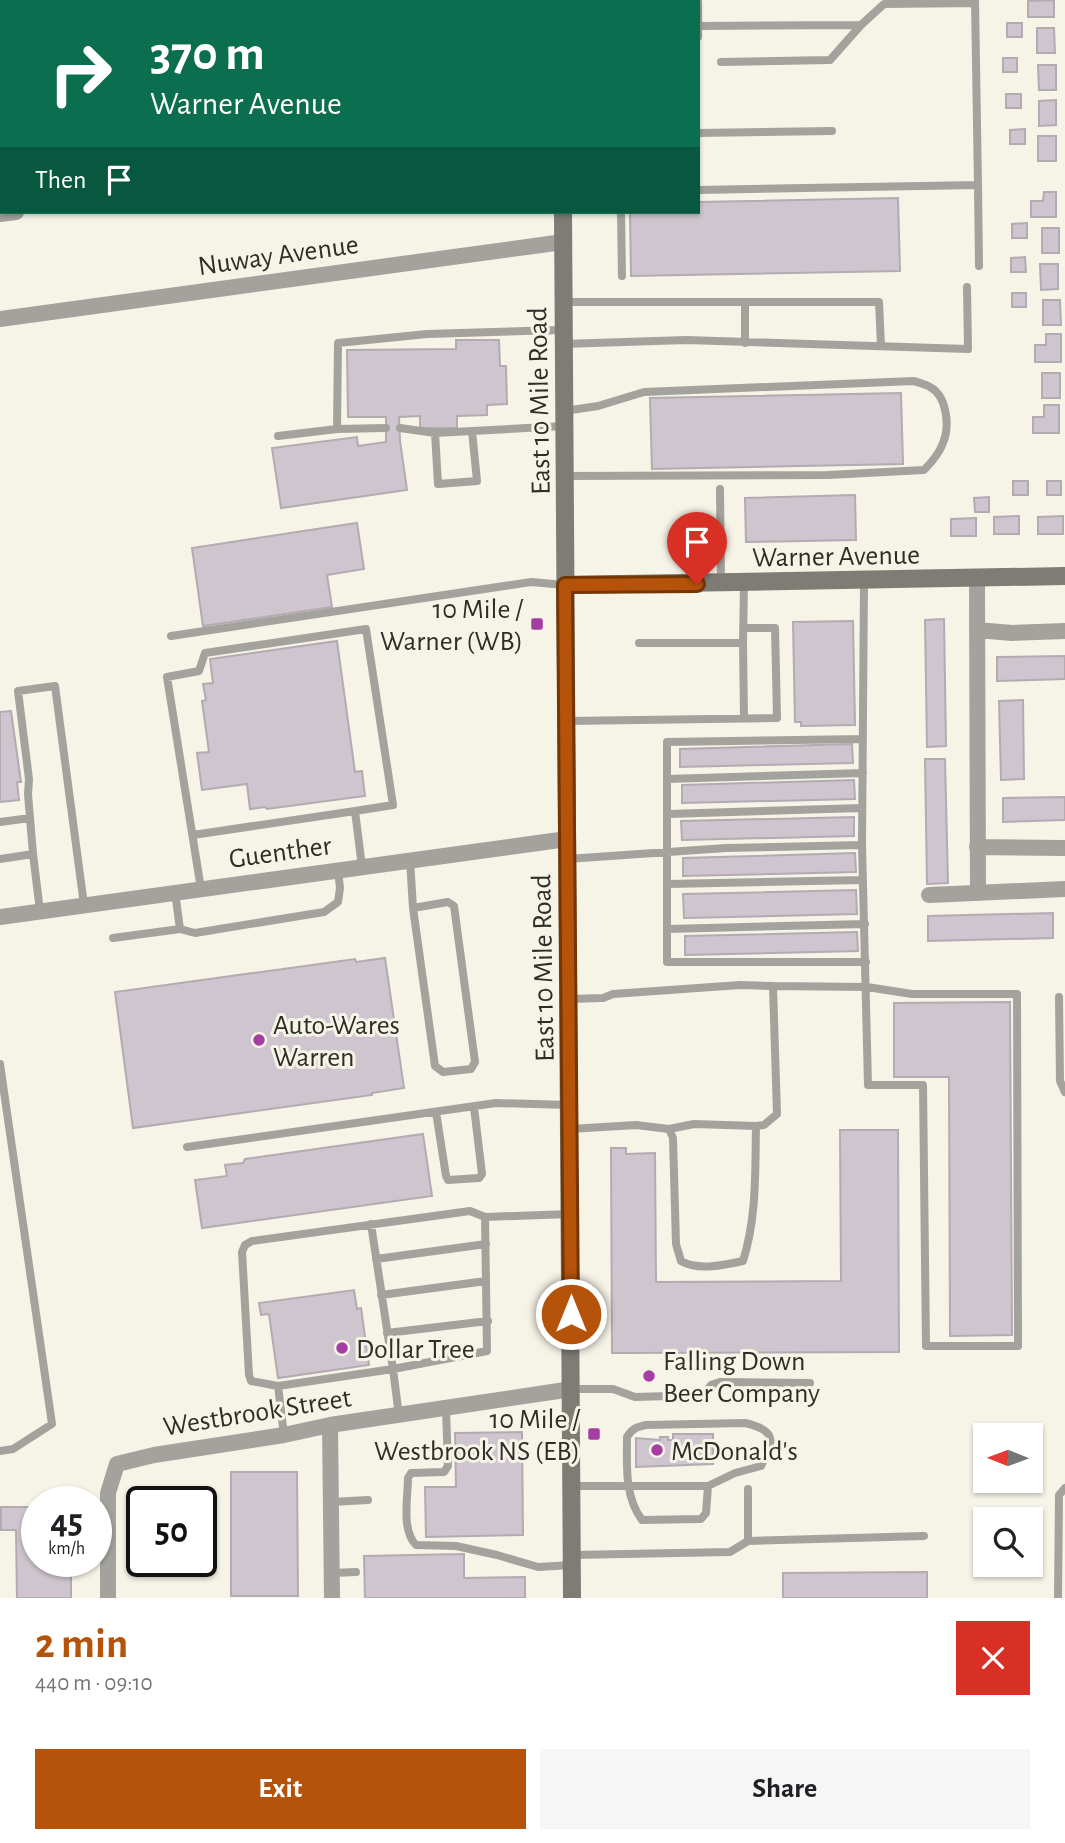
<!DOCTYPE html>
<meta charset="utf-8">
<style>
:root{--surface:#fff;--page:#f6f6f6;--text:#202124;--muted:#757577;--accent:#b45309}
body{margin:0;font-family:"Alegreya Sans",sans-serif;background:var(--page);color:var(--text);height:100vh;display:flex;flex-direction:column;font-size:26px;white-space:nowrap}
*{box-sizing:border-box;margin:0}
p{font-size:23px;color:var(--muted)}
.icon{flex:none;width:38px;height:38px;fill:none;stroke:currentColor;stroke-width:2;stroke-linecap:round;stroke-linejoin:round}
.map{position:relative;height:1598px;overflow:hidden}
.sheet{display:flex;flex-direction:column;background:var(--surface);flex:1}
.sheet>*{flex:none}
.banner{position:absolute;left:0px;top:0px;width:700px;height:214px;box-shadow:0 2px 5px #0004;background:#0b6e4f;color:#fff;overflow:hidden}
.needle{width:46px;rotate:271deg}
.controls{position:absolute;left:973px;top:1423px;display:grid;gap:14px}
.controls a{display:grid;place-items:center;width:70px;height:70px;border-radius:0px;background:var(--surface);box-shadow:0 2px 5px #0004;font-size:35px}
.speed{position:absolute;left:21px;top:1486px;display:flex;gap:14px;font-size:35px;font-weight:700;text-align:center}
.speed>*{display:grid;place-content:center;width:91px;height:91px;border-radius:50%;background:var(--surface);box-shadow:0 2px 5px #0004;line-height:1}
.speed small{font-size:18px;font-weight:400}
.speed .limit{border:4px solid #111;border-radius:10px;background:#fff;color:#111}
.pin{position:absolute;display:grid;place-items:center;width:60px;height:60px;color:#fff;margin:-72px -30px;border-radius:50% 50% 50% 0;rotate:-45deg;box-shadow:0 0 7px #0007}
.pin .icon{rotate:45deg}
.me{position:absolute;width:77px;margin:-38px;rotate:0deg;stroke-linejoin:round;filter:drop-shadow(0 0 5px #0008)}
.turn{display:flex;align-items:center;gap:24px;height:147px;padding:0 35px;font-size:32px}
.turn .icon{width:91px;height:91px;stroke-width:2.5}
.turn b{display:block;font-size:49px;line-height:60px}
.then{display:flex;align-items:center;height:66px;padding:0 35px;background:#0003;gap:14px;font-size:26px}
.round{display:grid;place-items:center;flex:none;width:74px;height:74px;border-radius:0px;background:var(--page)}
.headline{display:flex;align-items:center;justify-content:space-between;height:119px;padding:0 35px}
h1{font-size:42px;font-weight:600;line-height:52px;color:var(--accent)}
.primary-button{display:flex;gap:14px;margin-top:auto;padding:14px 35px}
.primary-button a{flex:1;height:80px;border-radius:0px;background:var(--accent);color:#fff;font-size:28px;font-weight:600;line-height:80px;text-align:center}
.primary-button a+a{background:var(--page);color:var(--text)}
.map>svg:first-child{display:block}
.building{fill:#cfc5ce;stroke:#b3aab2;stroke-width:2}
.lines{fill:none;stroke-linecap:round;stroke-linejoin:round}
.lane{stroke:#a4a29d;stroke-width:8}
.street{stroke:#a4a29d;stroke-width:16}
.secondary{stroke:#7e7c75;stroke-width:18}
.route-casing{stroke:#753606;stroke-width:18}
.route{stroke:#b45309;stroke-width:12}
.poi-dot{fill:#a53ea2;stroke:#f6f3e7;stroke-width:2.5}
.labels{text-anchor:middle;stroke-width:6;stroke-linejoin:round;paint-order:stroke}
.street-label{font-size:28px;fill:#2e2d28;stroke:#f6f3e7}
.poi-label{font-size:28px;fill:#2e2d28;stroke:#f6f3e7;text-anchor:start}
</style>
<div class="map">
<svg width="1065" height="1598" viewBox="0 0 1065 1598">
<rect width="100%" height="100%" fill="#f6f3e7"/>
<!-- building -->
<path class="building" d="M1054,0V17H1028V1Z
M1007,23H1022V37H1007Z
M1037,28H1054L1055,53H1037Z
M1003,58H1017V72H1003Z
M1038,65H1056V90H1039Z
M1006,94H1021V108H1006Z
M1056,100V125L1039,126V101Z
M1025,129V144H1010V130Z
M1038,136H1056V161H1038Z
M1044,192H1056V217H1031V201H1043Z
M898,198L900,271L631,276L630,213L698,212V202Z
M1027,223V238H1012V224Z
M1042,228H1059V253H1042Z
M1025,257L1026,272H1011V258Z
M1040,264H1058V289L1041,290Z
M1012,293H1026V307H1012Z
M1043,300H1060L1061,325H1043Z
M1046,334H1061V362H1035V345H1046Z
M456,340H499L500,366H506L507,404L487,405V415L457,416V428H420V416L399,417L400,441L407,490L281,508L272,448L357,437L358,446L386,442V417H348L347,350L456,349Z
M1042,373H1060V398H1042Z
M901,393L903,464L652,469L650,398Z
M1044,405H1059V433H1033V417H1044Z
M1013,481H1028V495H1013Z
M1047,481H1061V495H1047Z
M855,495L856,540L746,542L745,498Z
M989,497V512H975L974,498Z
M1019,516V534H994V517Z
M1063,516V534H1038V517Z
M976,518V536H951V519Z
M357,523L364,569L327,575L332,607L203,626L192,548Z
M944,619L946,746L927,747L925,620Z
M853,621L855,725L801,726V722H795L793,622Z
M337,641L355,772L362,771L365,796L267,809L265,807L250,809L247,784L202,790L197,753L209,752L202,701L206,700L203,684L213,683L210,659Z
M1065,656V679L997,681V657Z
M1023,700L1024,779L1001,780L999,701Z
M11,711L21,782H17L19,800L0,802V712Z
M852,744L853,763L680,767V749Z
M925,759H945L948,883L927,884Z
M854,780L855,799L682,803V785Z
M1065,797V820L1003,822V798Z
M854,817V836L682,840L681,821Z
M855,853L856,872L683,876V858Z
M856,890L857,914L684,918L683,894Z
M1053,913V938L928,941V916Z
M857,932L858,951L685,955V936Z
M385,958L404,1088L372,1093V1095L133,1128L115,992L355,959L356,962Z
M1010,1002L1012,1335L950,1336L949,1077H894V1003Z
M840,1130H898L899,1352L612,1353L611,1148H626V1154L655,1153L656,1282L841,1281Z
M423,1134L432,1196L202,1228L195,1180L227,1176L225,1165L243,1163L245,1159Z
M354,1290L357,1309L361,1308L369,1365L278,1378L269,1314L261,1315L259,1303Z
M522,1432L523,1535L426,1537L425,1487H456L455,1433Z
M673,1434H713V1464L636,1467V1438L660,1440V1437H668V1440H673Z
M231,1472H297L298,1596H231Z
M1,1507H30V1529H37V1561H71V1598H17L16,1530H1Z
M464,1554V1578L525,1577V1598H365L364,1556Z
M927,1572V1598H783V1573Z"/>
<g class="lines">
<!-- lane -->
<path class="lane" d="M395,0L396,2
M665,2L698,0V37
M699,26L861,25
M721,62L830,60L861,25L884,4L975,3
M698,133L832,131
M978,185L979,266
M698,190L978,185L975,0
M621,212L622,276
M563,302H879L881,346
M745,343V302
M563,344L686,340L968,349L967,287
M386,428L337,429L338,343L427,334L563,330
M400,428L435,433L564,426
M435,433L438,484L477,481L472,431
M278,436L337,429
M564,476L828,475L924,470C932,462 939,454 943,443C950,426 947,396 930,387C925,384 919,383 914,381L644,392L598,406L564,411
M720,489L721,583
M171,636L531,582L565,585
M639,643H743L744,583
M743,643L744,718
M567,721L777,718L775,628H743
M863,739L667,742V962H866
M667,779L863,773
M668,814L862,808
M30,818L33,854
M0,822L30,818L28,794L29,779L18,691L55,686L84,905
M193,835L355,811
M0,859L33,854L40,911
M567,859L726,848L862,845L864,580
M410,860L413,908L435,1066L443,1072L471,1069L475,1062L454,906L448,902L413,908
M668,884L863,880
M201,889L167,677L199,671L205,653L366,629L393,805L355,811L362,867
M175,892L180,929L195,933L324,912L338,902L340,888L338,870
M667,929L865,924
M113,938L180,929
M773,986L867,987L912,994H1017L1018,1346H926L923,1085H868L862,845
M1059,997L1060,1081L1065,1092
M569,999L603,998L613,994L740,985L773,986L777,1114L764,1125L756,1126C755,1171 757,1217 743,1261C725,1265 698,1271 681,1261L676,1244L673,1138L669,1129L636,1125L570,1129
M0,1064L52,1424L13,1449L0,1451
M436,1112L446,1176L448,1180L479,1178L482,1174L474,1107
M669,1129L694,1124L756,1126
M187,1147L496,1103L570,1105
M371,1224L393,1369L487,1351L485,1217
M376,1259L486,1244
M381,1295L486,1281
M387,1333L488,1321
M278,1386L393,1369L399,1416
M572,1389H613L635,1397L704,1395L711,1385L720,1382L810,1383
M446,1409L448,1466L444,1472L411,1473L408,1478C408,1497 401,1530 416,1545L456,1546L497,1555L538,1567L572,1565
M745,1423C776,1430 775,1440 761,1466L735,1473L708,1486L706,1513L701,1519L642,1520C624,1496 627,1465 627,1437C632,1429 636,1427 646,1425Z
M284,1435L278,1386L251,1381L249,1375L242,1252L245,1245L252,1241L470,1211L485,1217L570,1214
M572,1486H708
M331,1502L368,1500
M748,1541V1489
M572,1555L730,1552L748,1541L924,1536
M332,1573L356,1572
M1058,1598L1059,1495L1065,1488"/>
<!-- street -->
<path class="street" d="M118,2V0
M0,69H2
M0,214L16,212
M0,319L563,242
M977,578L978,893
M977,630L1012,633L1065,631
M977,847L1065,848
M929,895L1065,889
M0,917L567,839
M330,1425L332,1598
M108,1598V1493L117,1464L154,1455L284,1435L330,1425L572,1389"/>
<!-- secondary -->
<path class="secondary" d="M560,0V2
M563,212L572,1598
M565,585L1065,576"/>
</g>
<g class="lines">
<defs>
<path id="route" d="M571,1314L565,585L697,584"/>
</defs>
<!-- route casing -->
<use href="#route" class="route-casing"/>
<!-- route -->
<use href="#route" class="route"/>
</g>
<!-- markers -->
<g class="poi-dot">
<rect x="530" y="617" width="14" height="14" rx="3.5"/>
<circle cx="259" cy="1040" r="7"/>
<circle cx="342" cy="1348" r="7"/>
<circle cx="649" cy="1376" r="7"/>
<rect x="587" y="1427" width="14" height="14" rx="3.5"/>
<circle cx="657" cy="1450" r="7"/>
</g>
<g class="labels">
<!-- street labels -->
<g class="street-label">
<text transform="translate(278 254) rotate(-8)" y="10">Nuway Avenue</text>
<text transform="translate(538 401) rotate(-91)" y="10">East 10 Mile Road</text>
<text transform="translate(836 555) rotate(-1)" y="10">Warner Avenue</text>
<text transform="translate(280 851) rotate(-8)" y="10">Guenther</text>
<text transform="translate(542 968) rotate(-91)" y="10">East 10 Mile Road</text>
<text transform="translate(257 1411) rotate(-9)" y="10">Westbrook Street</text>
</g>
<!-- poi labels -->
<g class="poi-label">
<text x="523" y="618" text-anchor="end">10 Mile /<tspan x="523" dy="32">Warner (WB)</tspan></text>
<text x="273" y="1034">Auto-Wares<tspan x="273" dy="32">Warren</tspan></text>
<text x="356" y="1358">Dollar Tree</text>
<text x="663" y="1370">Falling Down<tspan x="663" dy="32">Beer Company</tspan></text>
<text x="580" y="1428" text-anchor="end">10 Mile /<tspan x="580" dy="32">Westbrook NS (EB)</tspan></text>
<text x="671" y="1460">McDonald's</text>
</g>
</g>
</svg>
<div class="controls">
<a><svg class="needle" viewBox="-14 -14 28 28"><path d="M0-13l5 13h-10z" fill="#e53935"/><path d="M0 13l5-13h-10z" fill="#757577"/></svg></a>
<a><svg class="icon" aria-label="search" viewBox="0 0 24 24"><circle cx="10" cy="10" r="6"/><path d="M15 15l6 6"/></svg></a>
</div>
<div class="speed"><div>45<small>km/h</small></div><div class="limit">50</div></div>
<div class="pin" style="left:697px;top:584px;background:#d93025"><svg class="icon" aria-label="arrive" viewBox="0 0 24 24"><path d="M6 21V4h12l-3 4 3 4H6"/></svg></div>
<svg class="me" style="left:571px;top:1314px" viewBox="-20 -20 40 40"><circle r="17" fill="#b45309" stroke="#fff" stroke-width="3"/><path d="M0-11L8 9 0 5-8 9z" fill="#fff"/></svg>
<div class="banner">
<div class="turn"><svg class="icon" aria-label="right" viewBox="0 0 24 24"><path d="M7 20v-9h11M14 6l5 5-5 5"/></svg><div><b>370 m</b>Warner Avenue</div></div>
<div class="then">Then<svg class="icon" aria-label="arrive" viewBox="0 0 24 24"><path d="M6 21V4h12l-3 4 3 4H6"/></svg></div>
</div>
</div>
<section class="sheet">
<div class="headline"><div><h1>2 min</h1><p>440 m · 09:10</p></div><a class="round" style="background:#d93025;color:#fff"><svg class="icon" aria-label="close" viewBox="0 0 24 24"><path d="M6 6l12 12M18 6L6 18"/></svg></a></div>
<div class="primary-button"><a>Exit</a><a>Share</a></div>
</section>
